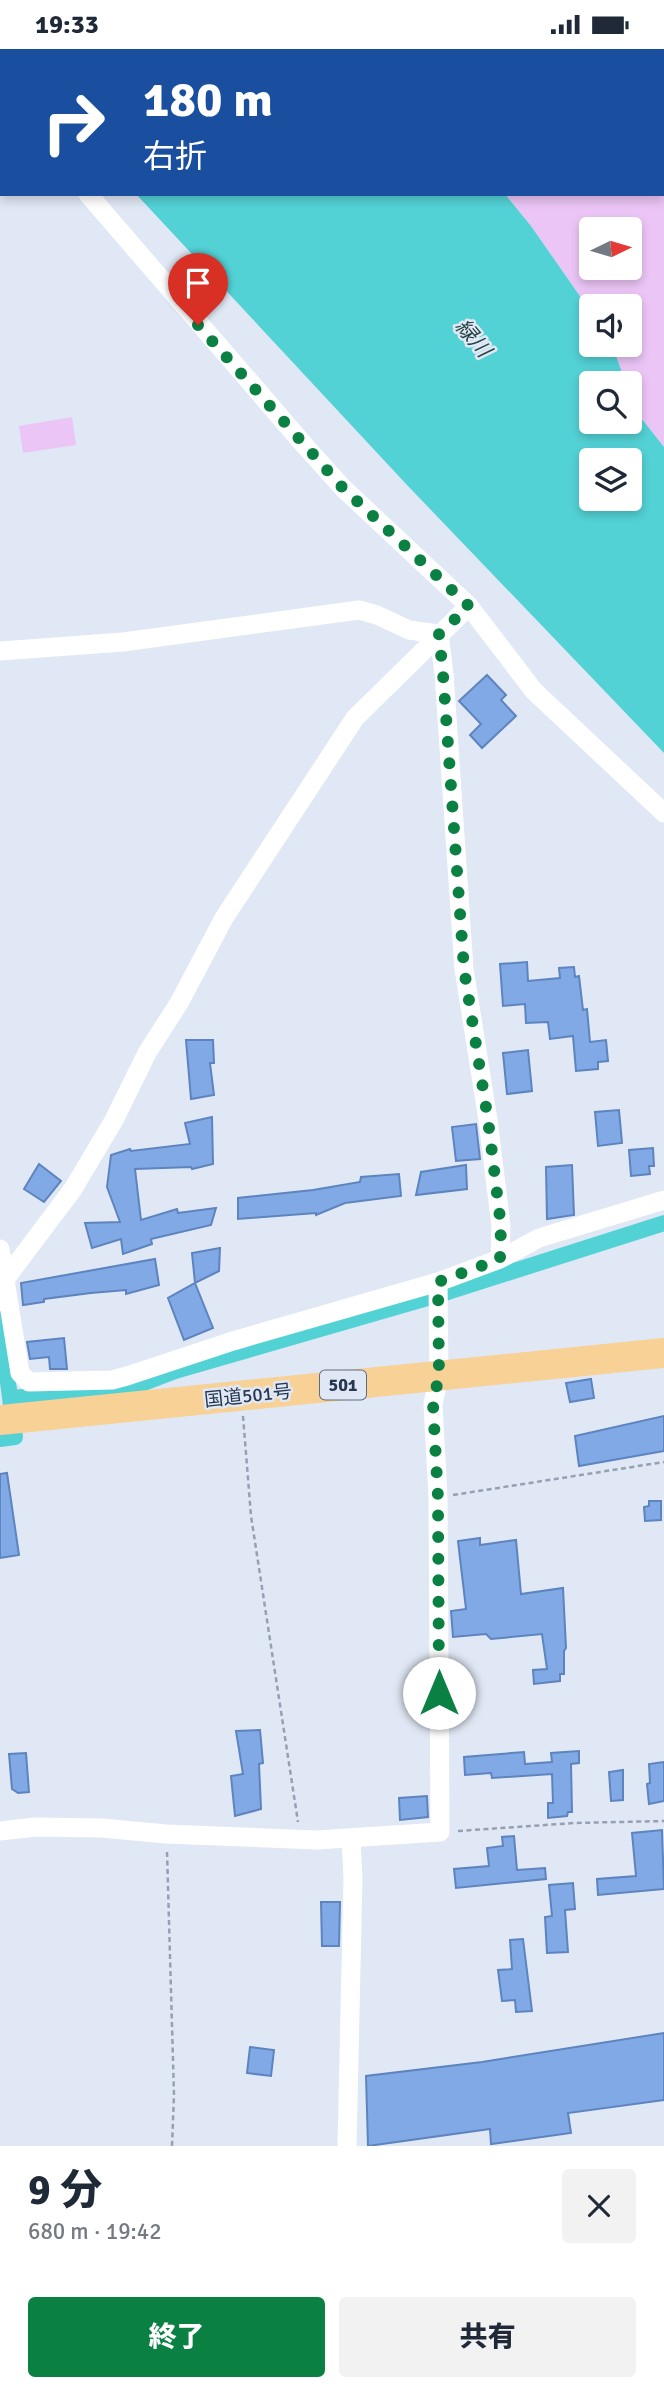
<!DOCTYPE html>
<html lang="ja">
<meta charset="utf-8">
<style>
:root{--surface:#fff;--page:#f2f2f3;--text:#1f2937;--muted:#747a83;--accent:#0b8043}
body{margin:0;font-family:Signika,"Noto Sans JP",sans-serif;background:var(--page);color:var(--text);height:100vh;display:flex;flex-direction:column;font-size:26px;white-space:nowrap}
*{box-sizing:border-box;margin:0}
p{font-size:23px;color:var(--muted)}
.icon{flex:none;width:38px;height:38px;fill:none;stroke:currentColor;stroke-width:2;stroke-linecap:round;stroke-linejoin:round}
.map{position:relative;height:2097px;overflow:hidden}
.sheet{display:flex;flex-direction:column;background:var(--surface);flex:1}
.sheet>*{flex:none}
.guide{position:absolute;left:0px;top:0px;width:665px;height:147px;box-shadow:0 4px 10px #0003;background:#1a4fa0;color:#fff;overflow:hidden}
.needle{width:46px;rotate:85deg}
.tools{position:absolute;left:579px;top:168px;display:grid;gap:14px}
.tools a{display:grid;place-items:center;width:63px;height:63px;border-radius:7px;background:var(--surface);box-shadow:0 4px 10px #0003;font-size:35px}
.pin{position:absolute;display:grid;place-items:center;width:60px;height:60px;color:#fff;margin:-72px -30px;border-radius:50% 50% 50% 0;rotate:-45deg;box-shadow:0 0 7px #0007}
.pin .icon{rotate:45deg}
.me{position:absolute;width:77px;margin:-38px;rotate:0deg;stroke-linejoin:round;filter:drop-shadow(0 0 5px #0008)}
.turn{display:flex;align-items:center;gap:24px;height:147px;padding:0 28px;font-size:32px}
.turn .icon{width:91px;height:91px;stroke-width:2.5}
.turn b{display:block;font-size:49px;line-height:60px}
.round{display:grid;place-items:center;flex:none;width:74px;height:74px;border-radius:7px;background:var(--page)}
.summary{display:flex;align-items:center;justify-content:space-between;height:119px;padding:0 28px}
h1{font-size:42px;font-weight:800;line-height:52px}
.primary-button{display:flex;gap:14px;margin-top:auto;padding:14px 28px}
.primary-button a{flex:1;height:80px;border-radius:7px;background:var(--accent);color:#fff;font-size:28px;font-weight:800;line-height:80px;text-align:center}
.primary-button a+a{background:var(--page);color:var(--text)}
.status{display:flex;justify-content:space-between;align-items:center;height:49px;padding:0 35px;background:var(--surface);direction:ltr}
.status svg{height:19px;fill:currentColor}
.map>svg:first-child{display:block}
.green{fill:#ebc5f6;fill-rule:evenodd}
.water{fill:#53d2d6;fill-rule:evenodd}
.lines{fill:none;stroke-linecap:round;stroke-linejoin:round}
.canal{stroke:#53d2d6;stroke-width:16}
.building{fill:#81a9e6;stroke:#5d84be;stroke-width:2}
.path{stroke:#95a0b2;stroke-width:2.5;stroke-dasharray:5 3.5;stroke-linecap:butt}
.minor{stroke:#fff;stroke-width:19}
.highway{stroke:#f7d196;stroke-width:30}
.route{stroke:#0b8043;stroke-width:12;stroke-dasharray:0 21.6}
.labels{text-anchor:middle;stroke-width:5;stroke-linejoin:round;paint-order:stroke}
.shield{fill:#e0e8f5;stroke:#5e6c82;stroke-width:2}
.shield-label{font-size:18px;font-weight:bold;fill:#273750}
.street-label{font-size:19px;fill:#273750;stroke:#e0e8f5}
.water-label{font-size:21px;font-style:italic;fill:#274344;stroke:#e0e8f5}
</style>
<div class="status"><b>19:33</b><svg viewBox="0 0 49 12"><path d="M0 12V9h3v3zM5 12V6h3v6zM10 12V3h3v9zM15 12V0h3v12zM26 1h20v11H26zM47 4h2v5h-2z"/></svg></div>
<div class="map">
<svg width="664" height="2097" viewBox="0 0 664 2097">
<rect width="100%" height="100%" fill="#e0e8f5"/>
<!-- green -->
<path class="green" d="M381,0H664V398C649,379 630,360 630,334H626L612,296H630V257H592L591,263L531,177L505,145H663V2ZM592,180H630V219H592Z
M72,368L76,396L23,404L19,377Z"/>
<!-- water -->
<path class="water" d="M18,0H381L383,2H19Z
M136,145H505L531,177L591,263L592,296H612L626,334H592V373H630V344L637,364L664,398V704L407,436ZM592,411H630V450H592Z"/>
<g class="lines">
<!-- canal -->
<path class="canal" d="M0,1270L15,1388L0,1390
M10,1349L128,1340L175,1322L448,1243L664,1174"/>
</g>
<!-- building -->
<path class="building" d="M487,626L506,646L501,651L516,667L482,699L470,686L481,675L459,652Z
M527,913L528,932L560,929L559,919L574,918L575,928L579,927L583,961L587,960L590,993L606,991L608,1012L598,1013V1020L576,1022L573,987L550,990L548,973L526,974L525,955L503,957L500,915Z
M186,991H213L214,1014H210L214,1046L191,1050Z
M528,1001L532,1042L507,1045L503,1004Z
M619,1061L622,1094L598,1097L595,1063Z
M212,1068L213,1115L192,1120L191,1118L135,1120L141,1171L177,1160L178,1164L216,1159L211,1176L151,1190L152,1195L123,1205L121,1190L92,1199L85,1174L120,1173L107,1138L111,1106L130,1100L131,1102L190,1095L185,1074Z
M476,1075L480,1110L456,1112L452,1078Z
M653,1099L654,1117H649L650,1125L631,1127L629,1101Z
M39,1115L61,1132L44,1153L24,1140Z
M466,1116L467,1140L416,1146L421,1123Z
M572,1116L574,1166L547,1170L546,1118Z
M399,1125L401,1147L345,1154L316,1166V1164L238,1170V1149L313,1141L360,1133L361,1128Z
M220,1199L219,1222L195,1234L192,1204Z
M155,1210L159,1236L126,1245V1241L91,1244L44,1250V1253L23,1256L21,1234Z
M195,1234L213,1279L184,1291L168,1249Z
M64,1289L67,1320H50L49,1308L30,1310L27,1293Z
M591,1330L594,1349L570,1353L566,1334Z
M664,1367V1402L579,1417L575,1387Z
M7,1424L19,1506L0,1509V1425Z
M649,1452H661V1471L645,1472L644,1458L649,1457Z
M480,1489V1496L516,1491L521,1545L563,1539L566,1599L564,1602V1625H560V1632L534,1635L533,1621L547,1620L542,1585L491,1590L486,1585L453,1588L451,1562L466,1560L458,1492Z
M260,1681L263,1714L259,1715L261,1760L235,1767L231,1727L243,1725L236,1682Z
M579,1702V1714L571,1715L572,1763H568L567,1767L548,1769V1754H553L552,1725L492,1729L491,1724L465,1726L464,1708L524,1703L525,1715L552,1713L551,1704Z
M26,1704L29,1743L18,1744L12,1740L9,1705Z
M664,1713V1752L649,1755L647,1735L650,1734L649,1715Z
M623,1721V1751L611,1752L609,1723Z
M427,1747L428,1768L400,1771L399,1749Z
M662,1781L664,1840L598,1846L597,1830L636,1827L632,1784Z
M514,1787L517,1821L545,1819L546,1830L456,1839L454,1820L489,1817L487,1799L503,1797L502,1788Z
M573,1834L575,1860L565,1861L568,1903L547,1904L545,1868L552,1867L549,1836Z
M321,1853H340L339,1897H322Z
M523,1890L532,1962L516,1963L515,1951L502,1952L498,1921L512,1920L510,1891Z
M664,1984V2051L568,2064L571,2084L491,2095L490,2080L368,2097L366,2027L482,2013Z
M250,1998L274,2001L271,2027L247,2024Z"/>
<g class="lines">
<!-- path -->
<path class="path" d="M243,1367L251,1467L298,1773
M453,1446L664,1413
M458,1782L574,1774L664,1772
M167,1803L174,2046L172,2097"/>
<!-- minor -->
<path class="minor" d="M0,31L2,34
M88,145L306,398L343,439L469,557L534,642L664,764
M439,585L444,625L464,920L488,1071L501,1177L500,1210
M0,602L123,593L359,561L377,566L409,581L439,585
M0,1200L20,1324L29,1333L112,1331L127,1327L233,1292L438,1233L500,1210L539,1189L664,1151
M0,1237L73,1140L114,1071L147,1004L179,954L224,869L355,669L469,557
M0,1782L35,1778L102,1779L166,1785L317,1791L440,1783L438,1449L433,1355L439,1326L438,1233
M347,2097L353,1830L351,1789"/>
<!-- highway -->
<path class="highway" d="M0,1371L664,1304"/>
</g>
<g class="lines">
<!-- route -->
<path class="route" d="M198,276L343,439L469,557L439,585L443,625L464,920L488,1071L501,1177L500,1210L438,1233L439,1326L433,1355L438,1449L439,1644"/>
</g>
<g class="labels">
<!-- shield labels -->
<rect class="shield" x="320" y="1321.5" width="46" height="29" rx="5"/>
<g class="shield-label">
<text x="343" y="1342">501</text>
</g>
<!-- street labels -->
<g class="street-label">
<text transform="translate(248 1346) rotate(-6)" y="7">国道501号</text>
</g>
<!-- water labels -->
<g class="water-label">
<text transform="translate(473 289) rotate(50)" y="7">緑川</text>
</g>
</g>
</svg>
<div class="tools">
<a><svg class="needle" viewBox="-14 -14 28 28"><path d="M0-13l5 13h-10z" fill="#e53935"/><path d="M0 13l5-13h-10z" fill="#747a83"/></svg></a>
<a><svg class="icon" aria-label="sound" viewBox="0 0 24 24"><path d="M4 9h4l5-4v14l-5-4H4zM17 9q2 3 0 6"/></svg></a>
<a><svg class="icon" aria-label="search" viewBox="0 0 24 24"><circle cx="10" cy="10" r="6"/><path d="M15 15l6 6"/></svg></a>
<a><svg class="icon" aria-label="layers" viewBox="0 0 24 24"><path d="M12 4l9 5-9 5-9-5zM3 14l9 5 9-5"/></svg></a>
</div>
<div class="pin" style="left:198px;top:276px;background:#d93025"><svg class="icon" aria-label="arrive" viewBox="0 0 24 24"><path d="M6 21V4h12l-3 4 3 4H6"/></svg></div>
<svg class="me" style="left:439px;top:1644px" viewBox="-20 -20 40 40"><circle r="19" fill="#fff"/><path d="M0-13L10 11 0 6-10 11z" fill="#0b8043"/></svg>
<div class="guide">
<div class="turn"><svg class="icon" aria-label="right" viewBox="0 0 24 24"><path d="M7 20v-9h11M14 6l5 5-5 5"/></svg><div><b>180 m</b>右折</div></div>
</div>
</div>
<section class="sheet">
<div class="summary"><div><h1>9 分</h1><p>680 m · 19:42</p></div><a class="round"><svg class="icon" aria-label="close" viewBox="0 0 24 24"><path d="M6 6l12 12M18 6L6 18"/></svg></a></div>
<div class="primary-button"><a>終了</a><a>共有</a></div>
</section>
